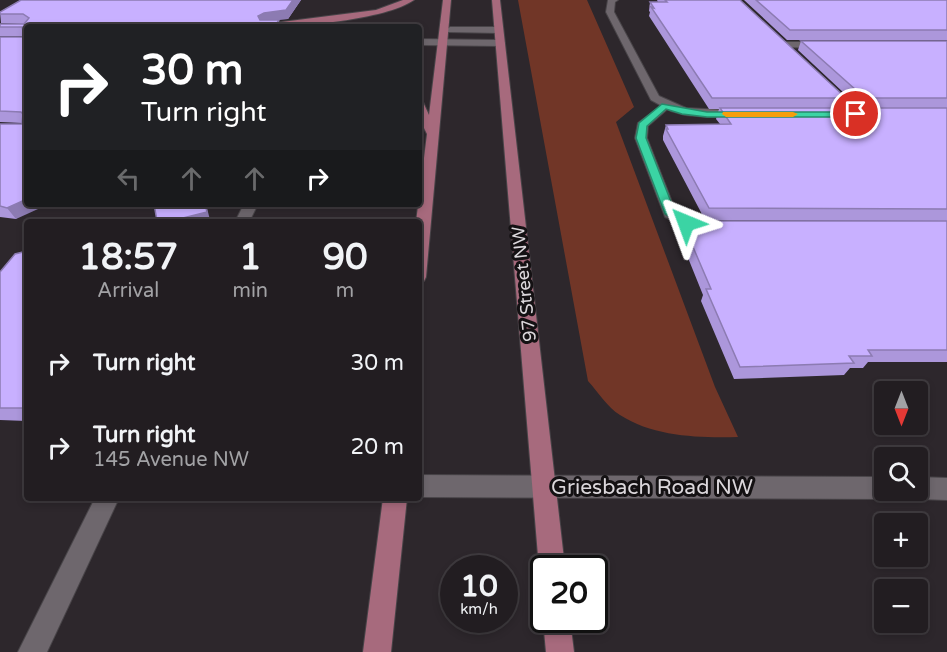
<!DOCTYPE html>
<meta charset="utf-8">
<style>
:root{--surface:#221d21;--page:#2e2a2e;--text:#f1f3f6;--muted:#a2a2a5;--line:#3f3b3f}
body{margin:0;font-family:"Varela Round",sans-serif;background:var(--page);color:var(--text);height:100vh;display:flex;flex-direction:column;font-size:22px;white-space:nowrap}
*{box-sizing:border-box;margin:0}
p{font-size:20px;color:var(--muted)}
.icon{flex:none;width:33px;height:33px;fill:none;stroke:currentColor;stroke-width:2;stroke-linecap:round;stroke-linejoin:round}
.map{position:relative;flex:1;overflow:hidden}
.side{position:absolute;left:24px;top:219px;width:398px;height:282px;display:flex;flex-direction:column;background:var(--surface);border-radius:6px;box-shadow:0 3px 9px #0003,0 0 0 2px var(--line)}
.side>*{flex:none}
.banner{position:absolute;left:24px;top:24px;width:398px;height:183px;border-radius:6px;box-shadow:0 3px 9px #0003,0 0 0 2px var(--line);background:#202124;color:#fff;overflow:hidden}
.needle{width:39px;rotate:180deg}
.tools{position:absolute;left:874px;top:381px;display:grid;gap:12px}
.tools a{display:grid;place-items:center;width:54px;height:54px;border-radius:6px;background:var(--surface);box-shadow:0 3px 9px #0003,0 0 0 2px var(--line);font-size:30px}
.speed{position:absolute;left:440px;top:555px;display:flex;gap:12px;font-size:30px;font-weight:700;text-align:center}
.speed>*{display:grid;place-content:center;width:78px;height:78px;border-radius:50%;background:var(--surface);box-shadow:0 3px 9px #0003,0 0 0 2px var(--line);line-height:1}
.speed small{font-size:15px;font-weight:400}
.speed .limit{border:3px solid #111;border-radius:9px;background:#fff;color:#111}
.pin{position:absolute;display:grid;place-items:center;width:51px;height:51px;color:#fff;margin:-26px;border:3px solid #fff;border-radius:50%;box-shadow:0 2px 6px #0007}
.me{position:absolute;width:66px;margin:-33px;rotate:316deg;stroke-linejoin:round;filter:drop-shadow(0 0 4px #0008)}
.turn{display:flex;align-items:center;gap:21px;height:126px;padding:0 18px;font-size:27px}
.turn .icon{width:78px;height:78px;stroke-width:2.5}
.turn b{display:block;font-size:42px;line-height:51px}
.lanes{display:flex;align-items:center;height:57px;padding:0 18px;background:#0003;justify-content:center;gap:30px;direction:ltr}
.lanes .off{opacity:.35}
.eta{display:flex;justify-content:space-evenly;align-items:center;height:102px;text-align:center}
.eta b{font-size:36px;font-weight:700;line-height:42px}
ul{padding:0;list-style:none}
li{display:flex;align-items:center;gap:18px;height:84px;padding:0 18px}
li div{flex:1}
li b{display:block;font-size:22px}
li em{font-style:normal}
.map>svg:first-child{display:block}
.green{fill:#713627}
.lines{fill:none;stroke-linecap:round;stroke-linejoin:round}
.service-casing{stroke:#484448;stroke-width:2}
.minor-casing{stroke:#484448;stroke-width:2}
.tertiary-casing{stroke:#484448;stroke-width:2}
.primary-casing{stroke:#484448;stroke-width:2}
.service{fill:#6e676d;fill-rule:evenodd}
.minor{fill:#6e676d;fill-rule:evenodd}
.tertiary{fill:#6e676d;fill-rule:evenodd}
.primary{fill:#a76a7d;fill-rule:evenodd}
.wall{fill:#ac97db}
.shaded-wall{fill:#8c7bb2}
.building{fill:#c8b0ff;stroke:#8c7bb2;stroke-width:1.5}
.route{fill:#3bd4a4;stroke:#268a6b;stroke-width:1.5}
.slow{fill:#f59e0b}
.labels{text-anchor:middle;stroke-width:6;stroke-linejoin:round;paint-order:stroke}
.street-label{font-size:18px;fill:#dbd7db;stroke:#141113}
.near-street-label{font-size:21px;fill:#dbd7db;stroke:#141113}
</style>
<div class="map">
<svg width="947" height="652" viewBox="0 0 947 652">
<rect width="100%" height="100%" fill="#2d272c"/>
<!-- green -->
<path class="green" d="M518,0H587L634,107L616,122L715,387L738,437C700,438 654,437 620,415C608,408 598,392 588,381Z"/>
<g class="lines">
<defs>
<path id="service" d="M782,42H822L827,45L822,48L779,47L777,45Z
M827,84L860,112V116H852L823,89L822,87Z
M665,103L671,106L648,126L647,138L676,212L690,219L731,224L733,227L731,230L708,231L686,227L665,217L635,138L638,123Z
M244,204H258L249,222H235Z
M95,498H119L47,652H18Z"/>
<path id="minor" d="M608,0H618L615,2L614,12L659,96L686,108L742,111L746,112V116L708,117L685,115L671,111L651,100L606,12Z"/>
<path id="tertiary" d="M450,27H499L503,30L499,33L447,32L446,30Z
M418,39L500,40L505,43L500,46L418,45Z
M418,475L885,477V490H895L893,496L885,499L418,497Z
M918,477L947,478V500L918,499L910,496L908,490H918Z"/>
<path id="primary" d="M403,0H414C385,20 298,27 262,27L266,24L376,10Z
M443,0H451L426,277L424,281L418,282V222H416L427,134L418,116V99L422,100L429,115Z
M492,0H500L565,568H543V577L539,568Z
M383,498H407L391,652H363Z
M543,620H570L574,652H546Z"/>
</defs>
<!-- service casing -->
<use href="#service" class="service-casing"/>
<!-- minor casing -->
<use href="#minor" class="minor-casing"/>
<!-- tertiary casing -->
<use href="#tertiary" class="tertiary-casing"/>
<!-- primary casing -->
<use href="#primary" class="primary-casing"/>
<!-- service -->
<use href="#service" class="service"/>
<!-- minor -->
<use href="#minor" class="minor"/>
<!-- tertiary -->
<use href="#tertiary" class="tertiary"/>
<!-- primary -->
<use href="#primary" class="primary"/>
</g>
<!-- wall -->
<path class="wall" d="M21,0H301L288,19L27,27V204L16,219L0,217V124H22V123L0,122V37H22L23,36H0V24L24,23H1L0,12Z
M657,0H740L846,98L841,108H860L798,50L801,41H947V221L705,220L663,140V136L666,125L720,124L716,119L719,109H709L649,16L650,12L649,11L650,2H658Z
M744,0H947V40H787Z
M716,221H947V362H868L863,368H850L844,375L734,379L701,301L703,295L680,238L684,226H714Z
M27,251V421L0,420V272Z"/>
<!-- shaded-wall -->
<path class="shaded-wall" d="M293,0H301L288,19L279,20L280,27L261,25L258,16L264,13Z
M27,199V204H49L16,219L7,208Z
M205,204H206L210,220L201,222H167Z"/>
<!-- building -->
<path class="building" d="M21,0H293L286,10L264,13L258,16L260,20H279L274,27H27V199L7,208L0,206V124H22L23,114L21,112L0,111V37H22L24,35L22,27H0V24H24L29,18L23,14H0V12Z
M665,0H740L846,98H712L651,7L654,8L650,2H667Z
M756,0H947V30H790Z
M801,41H947V98H865Z
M720,108H947V209L709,208L666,129H668L666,125L731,124Z
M154,204H205L207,212L167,222H160L159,220L157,221Z
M716,221H947V350H868L872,356H849L854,363L740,367L706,289H711L684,226H719Z
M27,251V408H0V272L15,254Z"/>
<!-- route -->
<path class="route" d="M662,104L707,112H856L861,114L856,117H707L682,114L666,109L647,126L646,138L675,212L692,223L686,226L665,214L636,138L639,123Z"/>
<!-- slow -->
<path class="slow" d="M723,112H793L798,114L793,117H726L722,114Z"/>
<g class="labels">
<!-- street labels -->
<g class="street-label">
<text transform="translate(524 284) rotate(-96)" y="6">97 Street NW</text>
</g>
<!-- near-street labels -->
<g class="near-street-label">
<text x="652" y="494">Griesbach Road NW</text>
</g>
</g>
</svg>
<div class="tools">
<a><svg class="needle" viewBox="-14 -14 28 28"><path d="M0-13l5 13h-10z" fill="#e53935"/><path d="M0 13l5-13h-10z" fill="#a2a2a5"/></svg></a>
<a><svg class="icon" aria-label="search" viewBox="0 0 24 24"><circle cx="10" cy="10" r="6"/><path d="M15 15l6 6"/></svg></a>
<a>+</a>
<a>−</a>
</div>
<div class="speed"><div>10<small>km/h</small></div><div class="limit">20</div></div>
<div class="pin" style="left:856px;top:114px;background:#d93025"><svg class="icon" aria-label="arrive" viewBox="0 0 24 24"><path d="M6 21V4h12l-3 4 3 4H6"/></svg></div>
<svg class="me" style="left:686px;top:223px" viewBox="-20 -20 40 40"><path d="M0-17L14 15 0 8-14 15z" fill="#3bd4a4" stroke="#fff" stroke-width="4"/></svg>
<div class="banner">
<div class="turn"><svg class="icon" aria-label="right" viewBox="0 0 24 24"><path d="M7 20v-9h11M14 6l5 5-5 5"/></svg><div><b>30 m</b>Turn right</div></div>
<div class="lanes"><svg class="icon off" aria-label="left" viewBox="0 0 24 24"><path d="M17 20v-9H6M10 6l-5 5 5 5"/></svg><svg class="icon off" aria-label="ahead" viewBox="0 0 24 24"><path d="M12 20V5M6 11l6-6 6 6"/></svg><svg class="icon off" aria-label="ahead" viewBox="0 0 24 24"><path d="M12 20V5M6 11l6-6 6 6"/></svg><svg class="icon" aria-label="right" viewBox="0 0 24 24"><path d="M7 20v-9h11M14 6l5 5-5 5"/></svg></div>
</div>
<section class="side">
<div class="eta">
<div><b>18:57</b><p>Arrival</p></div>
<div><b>1</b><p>min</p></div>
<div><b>90</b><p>m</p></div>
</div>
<ul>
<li><svg class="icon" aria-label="right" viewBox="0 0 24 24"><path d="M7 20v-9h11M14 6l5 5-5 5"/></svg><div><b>Turn right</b></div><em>30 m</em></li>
<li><svg class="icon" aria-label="right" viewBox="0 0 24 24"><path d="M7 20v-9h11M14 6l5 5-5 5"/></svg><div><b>Turn right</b><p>145 Avenue NW</p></div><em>20 m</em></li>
</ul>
</section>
</div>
